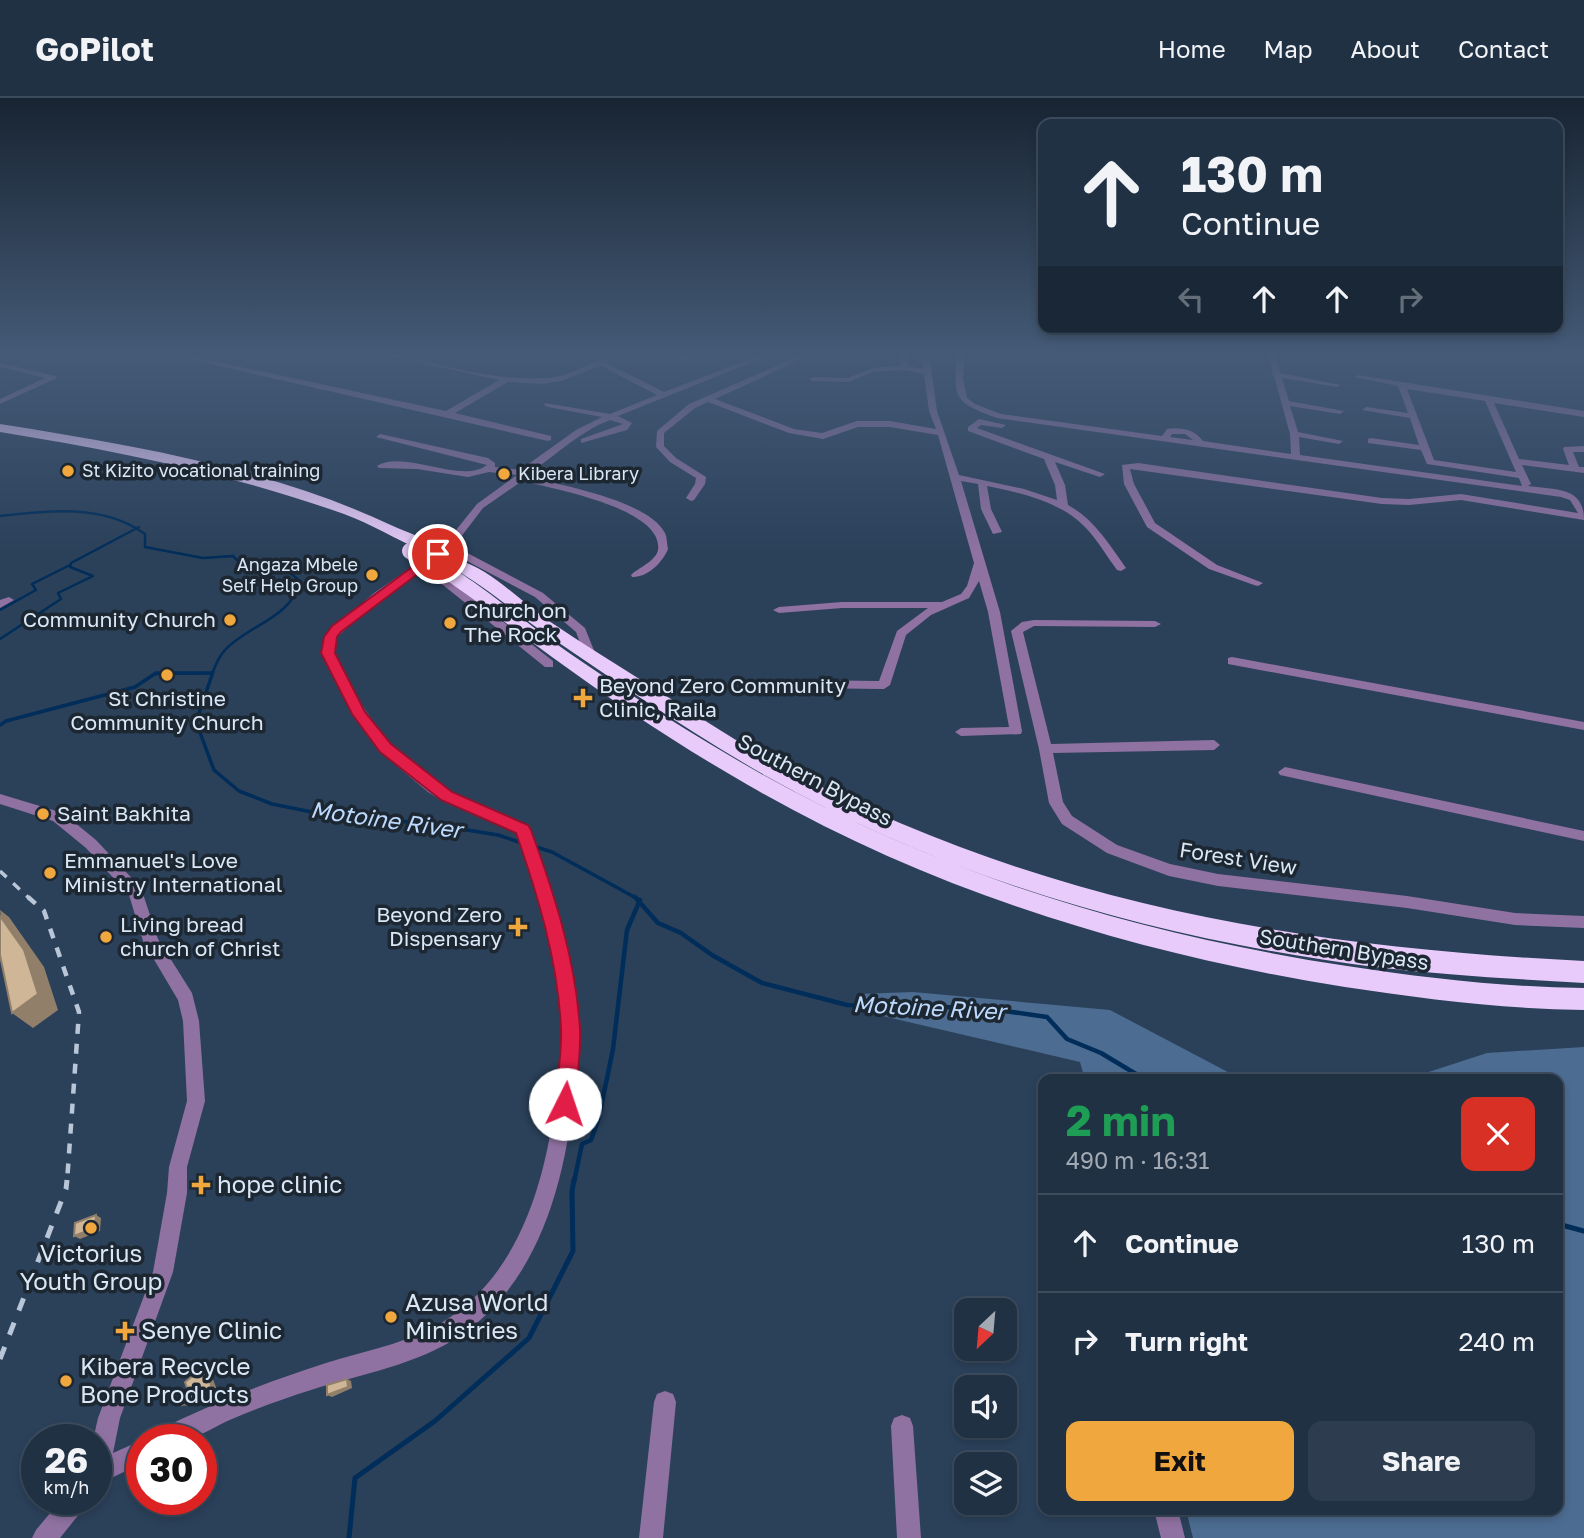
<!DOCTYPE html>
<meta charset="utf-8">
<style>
:root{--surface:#203144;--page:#2d3d4f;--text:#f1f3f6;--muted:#a2a9b2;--line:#3d4c5d;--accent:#efa73e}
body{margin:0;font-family:"Golos Text",sans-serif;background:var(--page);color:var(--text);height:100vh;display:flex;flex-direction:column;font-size:26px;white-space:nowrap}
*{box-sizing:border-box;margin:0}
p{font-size:23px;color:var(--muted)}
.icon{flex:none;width:38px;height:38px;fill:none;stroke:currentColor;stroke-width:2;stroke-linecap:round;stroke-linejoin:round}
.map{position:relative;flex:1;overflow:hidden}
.drawer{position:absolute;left:1038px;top:976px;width:525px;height:441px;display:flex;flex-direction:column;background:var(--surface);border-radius:14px;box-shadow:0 4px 10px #0003,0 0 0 2px var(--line)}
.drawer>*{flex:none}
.banner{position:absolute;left:1038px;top:21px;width:525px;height:214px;border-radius:14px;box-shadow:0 4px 10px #0003,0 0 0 2px var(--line);background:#203144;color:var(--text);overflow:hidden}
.needle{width:46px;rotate:206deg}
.fabs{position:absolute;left:954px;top:1200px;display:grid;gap:14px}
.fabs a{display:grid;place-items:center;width:63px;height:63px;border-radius:14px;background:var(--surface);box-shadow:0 4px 10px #0003,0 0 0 2px var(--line);font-size:35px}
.speed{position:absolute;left:21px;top:1326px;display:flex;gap:14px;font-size:35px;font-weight:700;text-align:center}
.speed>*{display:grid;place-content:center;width:91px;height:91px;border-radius:50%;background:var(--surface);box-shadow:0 4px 10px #0003,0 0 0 2px var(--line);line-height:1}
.speed small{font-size:18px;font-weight:400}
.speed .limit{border:10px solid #d22;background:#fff;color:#111}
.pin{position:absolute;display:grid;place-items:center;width:60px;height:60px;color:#fff;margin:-30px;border:4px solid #fff;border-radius:50%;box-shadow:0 2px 7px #0007}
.me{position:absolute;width:77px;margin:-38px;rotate:4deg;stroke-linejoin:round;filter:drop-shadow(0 0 5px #0008)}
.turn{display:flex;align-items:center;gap:24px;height:147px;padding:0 28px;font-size:32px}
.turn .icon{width:91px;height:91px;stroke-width:2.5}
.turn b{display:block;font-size:49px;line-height:60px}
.lanes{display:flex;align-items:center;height:66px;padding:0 28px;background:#0003;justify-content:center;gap:35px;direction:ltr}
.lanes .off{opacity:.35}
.round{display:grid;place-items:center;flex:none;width:74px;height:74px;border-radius:14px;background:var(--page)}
.summary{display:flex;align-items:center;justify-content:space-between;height:119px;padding:0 28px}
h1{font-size:42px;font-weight:700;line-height:52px;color:#1e9e55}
.cta{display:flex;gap:14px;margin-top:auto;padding:14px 28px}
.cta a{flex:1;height:80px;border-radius:14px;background:var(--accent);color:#111;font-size:28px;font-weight:700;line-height:80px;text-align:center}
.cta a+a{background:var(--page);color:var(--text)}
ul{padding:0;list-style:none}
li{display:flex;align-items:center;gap:21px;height:98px;padding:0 28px;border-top:2px solid var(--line)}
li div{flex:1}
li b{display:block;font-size:26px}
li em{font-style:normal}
header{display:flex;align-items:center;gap:42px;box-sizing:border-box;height:98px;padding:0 35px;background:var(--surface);border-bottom:2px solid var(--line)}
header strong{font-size:33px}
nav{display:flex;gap:38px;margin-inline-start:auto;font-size:24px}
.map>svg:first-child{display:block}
.green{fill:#4c6c91}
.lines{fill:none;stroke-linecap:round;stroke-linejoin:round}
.stream-far3{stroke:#002d59;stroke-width:2.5}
.stream-far2{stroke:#002d59;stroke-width:3.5}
.stream-far1{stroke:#002d59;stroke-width:4.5}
.stream{stroke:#002d59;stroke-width:5}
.street{fill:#9072a2;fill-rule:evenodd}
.highway{fill:#e8cbfa;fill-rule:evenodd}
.rail-far2{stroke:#b8c6d7;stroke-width:3.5;stroke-dasharray:9 9;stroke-linecap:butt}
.rail-far1{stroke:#b8c6d7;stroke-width:4.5;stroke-dasharray:10 10;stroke-linecap:butt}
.rail{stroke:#b8c6d7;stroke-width:5;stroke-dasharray:13 13;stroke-linecap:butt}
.highway-bridge{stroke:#e8cbfa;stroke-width:16}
.shaded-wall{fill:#917f6a}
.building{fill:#cfb697;stroke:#917f6a;stroke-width:2}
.route{fill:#e11d48;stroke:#92132f;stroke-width:2}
.poi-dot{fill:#efa73e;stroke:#1d2732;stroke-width:2.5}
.labels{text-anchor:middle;stroke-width:7;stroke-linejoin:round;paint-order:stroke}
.far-poi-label{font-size:18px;fill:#dae7f6;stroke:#1d2732;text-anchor:start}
.poi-label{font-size:21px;fill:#dae7f6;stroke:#1d2732;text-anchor:start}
.street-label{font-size:21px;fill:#dae7f6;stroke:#1d2732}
.water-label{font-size:23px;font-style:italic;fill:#bcdafd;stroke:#1d2732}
.near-poi-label{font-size:24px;fill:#dae7f6;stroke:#1d2732;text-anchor:start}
</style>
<header>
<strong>GoPilot</strong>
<nav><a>Home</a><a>Map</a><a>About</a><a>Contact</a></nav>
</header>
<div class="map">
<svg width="1584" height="1440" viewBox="0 0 1584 1440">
<rect width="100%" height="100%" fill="#2b415a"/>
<!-- green -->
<path class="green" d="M913,894L1110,912L1243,982H1085L1080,964L861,913L859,896Z
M1584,949V1440H1193L1186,1412H1558V982H1404L1487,955Z"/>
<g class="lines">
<!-- stream-far3 -->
<path class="stream-far3" d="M0,418C48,412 104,406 145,436V449L203,460L233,458L239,464L289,474L300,483C292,520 248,527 225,552C219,558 215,568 212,576
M0,512L36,492L32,486L70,467
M0,541L61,501L58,495L93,478L70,469L71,465L139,429
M155,576L212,575"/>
<!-- stream-far2 -->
<path class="stream-far2" d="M213,574L196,624L214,672L239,693L272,706L317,715L430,726L498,737L522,745
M0,627L6,623L135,589L156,575H212
M533,748L552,754L638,801"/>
<!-- stream-far1 -->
<path class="stream-far1" d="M635,799L658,825L681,835L712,857L762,885L847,907L984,910L1047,919L1067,941L1101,955L1146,982
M574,1084L582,1046L591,1042L599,1019L613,951L627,832L640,802"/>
<!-- stream -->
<path class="stream" d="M1558,1126L1584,1133
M349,1440L355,1380L435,1323L529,1240L573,1153L572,1093L574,1082"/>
<!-- street -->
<path class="street" d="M162,255H176L446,313L499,282L374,255H388C441,266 500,286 555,279C578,276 604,255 621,255L606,265L664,294L765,255H775L618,318L632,325L627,332L581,345V341L623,326L610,322C578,334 555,359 526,377L525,378C559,387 648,402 665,435C667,439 667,446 668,451C663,464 647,480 632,479L631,477C638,470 656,463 658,452C664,410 550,390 522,383L483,410L454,448L543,495L585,530L595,555L593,558H585L576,534L535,499L448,453L425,469L451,483L553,563V569H545L443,487L418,474L382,499L336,540C332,561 344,577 354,594C378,635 411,674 454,696C477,709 503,717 528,727L530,731C551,787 570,845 577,905C579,932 577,957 575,984C567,1077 542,1181 461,1237C418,1267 360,1276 311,1292C285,1300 258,1310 232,1321C217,1327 199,1340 183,1342C173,1343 162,1342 152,1342L155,1334C210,1306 267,1284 326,1265C361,1254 399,1247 432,1230C520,1185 548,1078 557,987C560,959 563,932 560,903C554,845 537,789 517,734L444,704L428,694L398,669L371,640L349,607L328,570L323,552L327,536L374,495L444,447L477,406L517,377L489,374L468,379L417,371L379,370L377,368C405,351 461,387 487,367L376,339L380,336L488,360L495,365V369L520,372L576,332L602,319L548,309L544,307L545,305L610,316L657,297L601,268L561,283L542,286L508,284L455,315L551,338V342L548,343Z
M690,255H701L684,263L677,261Z
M806,255H816L715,301L794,331L822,335L857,323H890L936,331L929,313L924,276L904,272L873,274L849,284L813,283L809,281L813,279L848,280L872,270L900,268L899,255H907L908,268L923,271L921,255H929L937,313L959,377L1024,391L1057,402L1055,387L1044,361L968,333V329L979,321L1006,327L1002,330L981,327L977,330L1105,376L1100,379L1055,364L1065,387L1068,407C1094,421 1109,446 1126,470L1121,473L1117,472C1106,457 1097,441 1084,428C1059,403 1021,395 987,388L991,411L1002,434L993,436L981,411L978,386L961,383L1000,514L1022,633L1021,636L961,638L955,634L961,630L1009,629L988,514L979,483L969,500L931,517L906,537L890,587L884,591L801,590L795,586L801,582L879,583L897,533L928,510H842L779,515L773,512L779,509L842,504H942L961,496L967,488L974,465L938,337L890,329H858L823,341L789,335L708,304L695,310L664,335V348L676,360L706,379L705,386L694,402L691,403L686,400L695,386L696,380L670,364L656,349L657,333L689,306Z
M957,255H965L963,280L967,300L975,306L1001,316L1162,338L1167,331C1181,329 1194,331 1203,343L1291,356L1290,336L1274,278L1271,276L1273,274L1267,255H1275L1280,275L1341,287L1337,289L1282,280L1289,303L1344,313L1340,316L1290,308L1298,334L1343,343L1339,346L1299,339L1300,357L1522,388L1519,380L1427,366L1421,352L1368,345V341L1371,340L1419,347L1410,320L1362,312L1366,309L1408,315L1398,288L1354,279L1358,277L1584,313V319L1494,305L1519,361L1569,367L1563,351L1564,349L1584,348V354H1573L1579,369H1584V375L1522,367L1531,386L1528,388C1555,392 1584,388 1584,422L1461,402L1409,407L1382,406L1130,371L1134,386L1155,425L1217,467L1263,485L1258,488L1254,487L1209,471L1147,429L1124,386L1122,367L1138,365L1382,400L1409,401L1461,396L1578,415L1570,402L1561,399L997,320C954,304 953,301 957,255ZM1407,291L1485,303L1516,374L1434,362ZM1172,336H1185L1193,342L1170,339Z
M1305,255H1322L1355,262L1351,264Z
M0,265L56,278L57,280L0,306V301L45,280L0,269Z
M9,499L14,502L0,510V502Z
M1034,522L1155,523L1161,526L1155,529L1034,528L1023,534L1051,646L1214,642L1220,647L1214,652L1053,655L1063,704L1072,718L1117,747L1170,766L1218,776L1407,798L1515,815L1584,818V830L1515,827L1407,810L1218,788L1169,778L1107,755L1062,726L1049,705L1039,651L1011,533L1022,524Z
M1232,559L1584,624V632L1228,566V560Z
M1285,669L1584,733V743L1280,677L1278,674Z
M0,696L63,715L96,742L141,790L158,841L192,895L199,923L205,1003L187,1069V1095L173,1174L120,1320L113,1355L142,1342V1365L97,1387L96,1342H93L98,1320L153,1174L167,1095L169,1069L187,1003L183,923L178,902L143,843L129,797L86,750L53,723L0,706Z
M665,1293L673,1296L676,1304L663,1440H639L654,1304L657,1296Z
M902,1317L910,1320L913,1328L921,1440H897L891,1328L894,1320Z
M61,1402H88L84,1410L60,1440H32L36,1432Z
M1154,1412H1178L1185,1440H1161Z"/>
<!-- highway -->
<path class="highway" d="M0,326C132,347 270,370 393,428C406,434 425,439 435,450L432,453H422C396,441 371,426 344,416C231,376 118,353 0,334Z
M434,462C462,470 521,521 548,540C607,582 669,622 732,659C921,771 1130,835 1347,868C1425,880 1504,889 1584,890V912C1504,911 1424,901 1345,889C1136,856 931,793 748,687C680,648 615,605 552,559C511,529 471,498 428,470L426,467Z
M458,462C491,471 521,504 549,523C583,546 618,567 652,589C695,616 738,645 783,669C1038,805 1298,849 1584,863V885C1514,881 1444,877 1375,869C1164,842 952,783 766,678C690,634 616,584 543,534C513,513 485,488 452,470L450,467L452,464Z"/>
<!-- rail-far2 -->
<path class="rail-far2" d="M0,773L30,801"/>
<!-- rail-far1 -->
<path class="rail-far1" d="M28,799L44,813L79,914L67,1084"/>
<!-- rail -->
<path class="rail" d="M0,1261L66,1091L67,1082"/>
<!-- highway-bridge -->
<path class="highway-bridge" d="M410,453L434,467"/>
</g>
<!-- shaded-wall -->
<path class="shaded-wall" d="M0,812L9,819L44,869L58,912L33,930L12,915Z
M96,1117L101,1120L100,1133L80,1141L74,1138Z
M204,1269L209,1271L219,1297L188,1308L182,1307Z
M347,1281L351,1283L352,1290L332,1299L327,1297Z"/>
<!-- building -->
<path class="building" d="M0,818L24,852L38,896L12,915L0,857Z
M96,1117L95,1130L74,1138L75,1125Z
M204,1269L214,1295L182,1307L183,1295L188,1293L185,1284Z
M347,1281L348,1289L327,1297V1287Z"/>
<!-- sky -->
<linearGradient id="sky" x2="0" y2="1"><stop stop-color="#182432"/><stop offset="0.56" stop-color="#445a76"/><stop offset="1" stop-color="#445a76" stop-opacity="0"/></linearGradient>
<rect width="1584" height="456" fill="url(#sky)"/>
<!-- route -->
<path class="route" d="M434,453L444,456L341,534L337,539L335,555L365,614L391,646L452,694L528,727L531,732C554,795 576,862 580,931C581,955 577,982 575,1006L572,1013L565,1016L558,1013L555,1006C557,982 562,955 561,931C558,864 538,798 516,735L441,702L380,654L352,616L321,555L324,539L332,528Z"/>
<!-- markers -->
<g class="poi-dot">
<circle cx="68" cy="373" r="7"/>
<circle cx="504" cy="376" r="7"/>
<circle cx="372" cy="477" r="7"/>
<circle cx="230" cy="522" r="7"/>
<circle cx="450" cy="525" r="7"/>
<circle cx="167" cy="577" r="7"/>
<path d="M579.5 589.5h7v7h7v7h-7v7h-7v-7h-7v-7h7z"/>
<circle cx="43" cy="716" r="7"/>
<circle cx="50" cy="775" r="7"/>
<path d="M514.5 818.5h7v7h7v7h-7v7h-7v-7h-7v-7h7z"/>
<circle cx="106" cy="839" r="7"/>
<path d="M197.5 1076.5h7v7h7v7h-7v7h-7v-7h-7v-7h7z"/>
<circle cx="91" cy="1130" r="7"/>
<circle cx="391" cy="1219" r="7"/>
<path d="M121.5 1222.5h7v7h7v7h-7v7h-7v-7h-7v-7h7z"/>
<circle cx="66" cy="1283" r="7"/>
</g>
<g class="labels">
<!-- far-poi labels -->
<g class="far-poi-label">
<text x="82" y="379">St Kizito vocational training</text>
<text x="518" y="382">Kibera Library</text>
<text x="358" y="473" text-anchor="end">Angaza Mbele<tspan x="358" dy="21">Self Help Group</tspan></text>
</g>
<!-- poi labels -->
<g class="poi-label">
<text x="464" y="520">Church on<tspan x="464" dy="24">The Rock</tspan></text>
<text x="216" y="529" text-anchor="end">Community Church</text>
<text x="599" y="595">Beyond Zero Community<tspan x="599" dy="24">Clinic, Raila</tspan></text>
<text x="167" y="608" text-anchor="middle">St Christine<tspan x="167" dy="24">Community Church</tspan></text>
<text x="57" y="723">Saint Bakhita</text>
<text x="64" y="770">Emmanuel's Love<tspan x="64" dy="24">Ministry International</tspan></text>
<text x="502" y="824" text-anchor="end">Beyond Zero<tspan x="502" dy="24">Dispensary</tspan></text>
<text x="120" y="834">Living bread<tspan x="120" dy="24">church of Christ</tspan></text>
</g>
<!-- street labels -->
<g class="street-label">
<text transform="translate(815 682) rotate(28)" y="7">Southern Bypass</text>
<text transform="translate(1238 761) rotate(9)" y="7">Forest View</text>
<text transform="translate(1344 852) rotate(9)" y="7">Southern Bypass</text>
</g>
<!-- water labels -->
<g class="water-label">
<text transform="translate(386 722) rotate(8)" y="8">Motoine River</text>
<text transform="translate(929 910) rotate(3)" y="8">Motoine River</text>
</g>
<!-- near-poi labels -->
<g class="near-poi-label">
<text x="217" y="1095">hope clinic</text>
<text x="91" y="1164" text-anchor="middle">Victorius<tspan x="91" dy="28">Youth Group</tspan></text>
<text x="405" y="1213">Azusa World<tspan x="405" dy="28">Ministries</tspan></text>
<text x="141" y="1241">Senye Clinic</text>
<text x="80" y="1277">Kibera Recycle<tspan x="80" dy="28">Bone Products</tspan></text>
</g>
</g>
</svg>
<div class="fabs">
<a><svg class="needle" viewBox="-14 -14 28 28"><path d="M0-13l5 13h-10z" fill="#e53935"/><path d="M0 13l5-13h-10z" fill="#a2a9b2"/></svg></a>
<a><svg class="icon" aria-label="sound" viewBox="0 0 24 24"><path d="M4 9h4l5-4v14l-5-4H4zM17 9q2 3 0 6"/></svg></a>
<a><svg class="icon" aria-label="layers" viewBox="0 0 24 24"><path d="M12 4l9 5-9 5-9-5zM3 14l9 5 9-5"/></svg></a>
</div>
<div class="speed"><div>26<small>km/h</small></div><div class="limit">30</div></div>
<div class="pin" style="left:438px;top:456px;background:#d93025"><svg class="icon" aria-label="arrive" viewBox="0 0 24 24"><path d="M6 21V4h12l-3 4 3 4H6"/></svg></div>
<svg class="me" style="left:565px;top:1006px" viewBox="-20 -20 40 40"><circle r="19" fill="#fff"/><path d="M0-13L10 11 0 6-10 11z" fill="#e11d48"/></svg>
<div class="banner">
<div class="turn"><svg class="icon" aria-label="ahead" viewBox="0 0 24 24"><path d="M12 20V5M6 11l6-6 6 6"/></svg><div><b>130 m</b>Continue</div></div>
<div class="lanes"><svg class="icon off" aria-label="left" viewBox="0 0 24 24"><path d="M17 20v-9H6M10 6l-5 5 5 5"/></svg><svg class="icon" aria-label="ahead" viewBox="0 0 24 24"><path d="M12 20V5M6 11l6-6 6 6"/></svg><svg class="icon" aria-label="ahead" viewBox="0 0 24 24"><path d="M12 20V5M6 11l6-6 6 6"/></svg><svg class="icon off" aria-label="right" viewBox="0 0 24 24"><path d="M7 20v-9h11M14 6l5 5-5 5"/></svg></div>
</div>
<section class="drawer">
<div class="summary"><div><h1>2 min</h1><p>490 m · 16:31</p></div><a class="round" style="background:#d93025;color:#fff"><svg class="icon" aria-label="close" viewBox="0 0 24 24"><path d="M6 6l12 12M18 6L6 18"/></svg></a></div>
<ul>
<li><svg class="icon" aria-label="ahead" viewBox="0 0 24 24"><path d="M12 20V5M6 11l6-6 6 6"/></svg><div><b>Continue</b></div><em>130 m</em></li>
<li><svg class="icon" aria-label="right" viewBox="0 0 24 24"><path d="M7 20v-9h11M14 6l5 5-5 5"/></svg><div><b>Turn right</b></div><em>240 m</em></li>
</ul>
<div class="cta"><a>Exit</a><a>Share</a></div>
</section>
</div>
